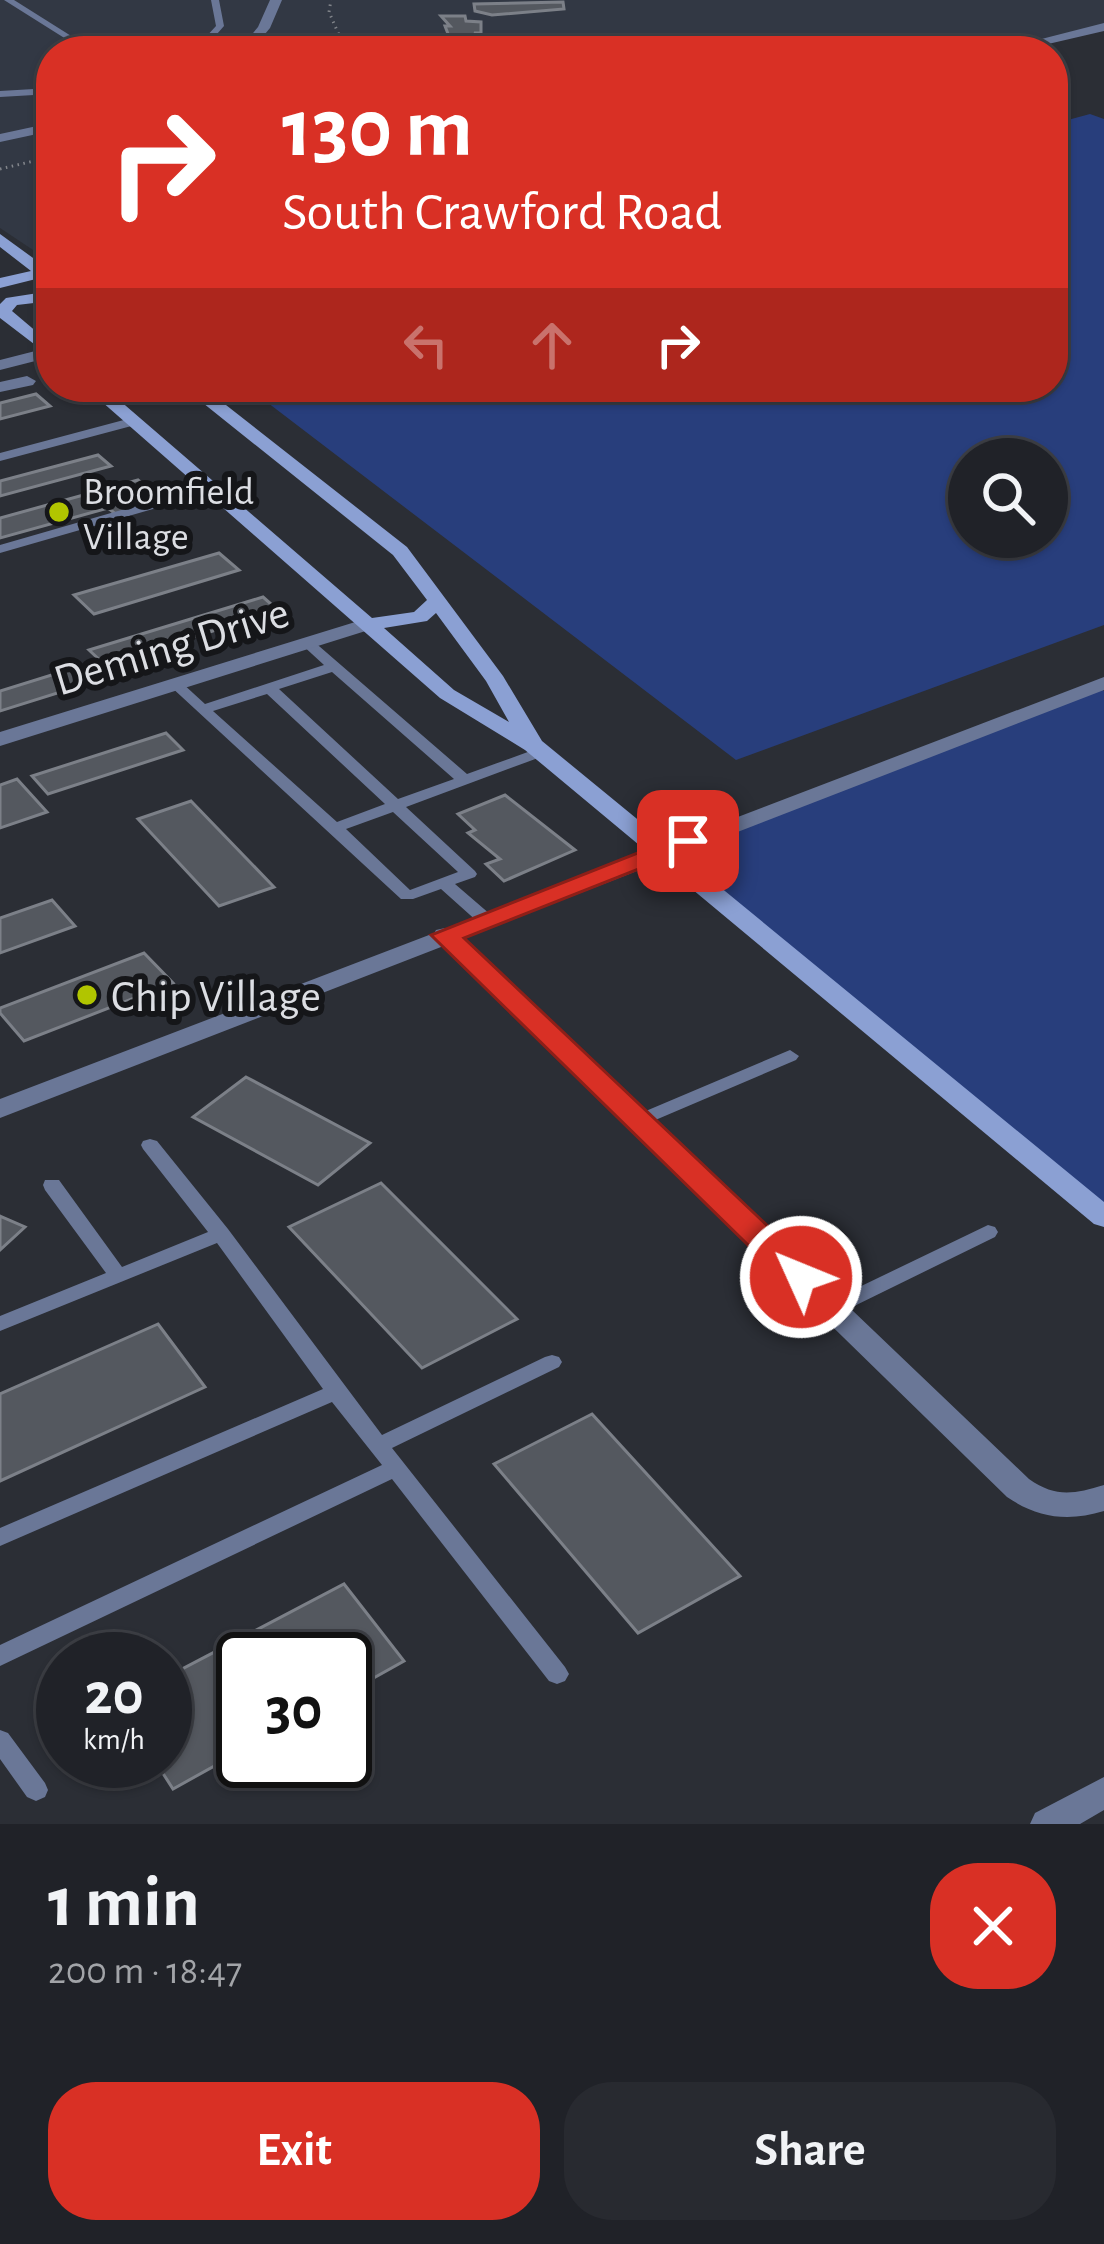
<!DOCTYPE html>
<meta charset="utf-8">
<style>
:root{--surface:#202228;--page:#282a30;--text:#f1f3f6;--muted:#a2a4a8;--line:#3d3f45;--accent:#d93025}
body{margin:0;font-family:"Alegreya Sans",sans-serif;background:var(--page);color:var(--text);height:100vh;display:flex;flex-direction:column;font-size:45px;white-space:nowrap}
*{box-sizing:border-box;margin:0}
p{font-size:39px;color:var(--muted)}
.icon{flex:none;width:66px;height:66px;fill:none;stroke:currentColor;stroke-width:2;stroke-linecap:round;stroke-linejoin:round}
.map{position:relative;height:1824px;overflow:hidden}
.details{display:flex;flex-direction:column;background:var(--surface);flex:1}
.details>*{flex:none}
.banner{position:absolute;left:36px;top:36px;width:1032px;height:366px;border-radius:48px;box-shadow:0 3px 9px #0004,0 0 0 3px var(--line);background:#d93025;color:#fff;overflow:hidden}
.fabs{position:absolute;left:948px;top:438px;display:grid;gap:24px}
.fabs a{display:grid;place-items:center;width:120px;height:120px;border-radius:50%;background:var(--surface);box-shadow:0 3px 9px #0004,0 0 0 3px var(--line);font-size:60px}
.speed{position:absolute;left:36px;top:1632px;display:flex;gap:24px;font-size:60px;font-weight:700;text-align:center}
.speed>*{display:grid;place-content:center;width:156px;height:156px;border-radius:50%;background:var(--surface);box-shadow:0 3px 9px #0004,0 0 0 3px var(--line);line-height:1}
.speed small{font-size:30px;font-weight:400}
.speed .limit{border:6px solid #111;border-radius:18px;background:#fff;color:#111}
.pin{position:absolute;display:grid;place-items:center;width:102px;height:102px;color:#fff;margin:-51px;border-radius:24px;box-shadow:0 6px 18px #0006}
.me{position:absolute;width:132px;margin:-66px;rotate:314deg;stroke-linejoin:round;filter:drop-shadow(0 0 9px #0008)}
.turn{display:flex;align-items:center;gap:42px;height:252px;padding:0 48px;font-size:54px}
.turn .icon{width:156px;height:156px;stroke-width:2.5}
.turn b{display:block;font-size:84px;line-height:102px}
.lanes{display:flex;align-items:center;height:114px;padding:0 48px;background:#0003;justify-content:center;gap:60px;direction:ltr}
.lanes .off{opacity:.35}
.round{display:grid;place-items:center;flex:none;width:126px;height:126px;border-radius:48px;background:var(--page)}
.headline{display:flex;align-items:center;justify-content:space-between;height:204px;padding:0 48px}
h1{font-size:72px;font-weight:700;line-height:90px}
.cta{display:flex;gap:24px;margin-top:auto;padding:24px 48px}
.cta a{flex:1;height:138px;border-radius:48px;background:var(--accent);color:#fff;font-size:48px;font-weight:700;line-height:138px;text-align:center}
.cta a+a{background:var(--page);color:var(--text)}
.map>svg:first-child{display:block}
.built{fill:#323844}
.green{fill:#283e7c;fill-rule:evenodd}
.building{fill:#54585f;stroke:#7c8088;stroke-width:3}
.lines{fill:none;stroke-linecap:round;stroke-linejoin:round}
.path{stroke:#82858b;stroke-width:3;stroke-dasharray:1.5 4.5;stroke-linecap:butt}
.service{fill:#6a7797;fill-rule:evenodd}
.minor{fill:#6a7797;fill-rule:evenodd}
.tertiary{fill:#6a7797;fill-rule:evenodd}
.secondary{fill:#8ba0d3;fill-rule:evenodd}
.route{fill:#d93025;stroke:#8d1f18;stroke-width:3}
.poi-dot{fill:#b1c500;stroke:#151619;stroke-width:4.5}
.labels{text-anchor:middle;stroke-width:12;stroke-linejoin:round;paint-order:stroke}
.far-poi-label{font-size:39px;fill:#dcdee3;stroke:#151619;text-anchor:start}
.street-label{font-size:45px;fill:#dcdee3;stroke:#151619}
.poi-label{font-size:45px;fill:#dcdee3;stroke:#151619;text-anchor:start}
</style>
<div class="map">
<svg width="1104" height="1824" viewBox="0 0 1104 1824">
<rect width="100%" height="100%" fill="#2b2e35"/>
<!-- built -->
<path class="built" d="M0,0H1104V27L1001,51H51V262L0,228Z"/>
<!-- green -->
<path class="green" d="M1090,114L1104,119V625L736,760L247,387H1053V124ZM969,459H1047V537H969Z
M1096,686L1104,691V1209L666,847Z"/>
<!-- building -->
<path class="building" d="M563,2L564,9L492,15L475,11L474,4Z
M441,16H465L466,21L481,22V33H474L483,37L443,44V39H450L445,26H450Z
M36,394L50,406L0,419V403Z
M98,455L111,466L0,496V481Z
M138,480L164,502L117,515L108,508L0,538V518Z
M219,553L239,570L94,614L74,595Z
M263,597L279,611L104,664L89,650Z
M87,664L102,679L0,711V691Z
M166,733L183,750L48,794L32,776Z
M17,779L47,812L0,828V785Z
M505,795L575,850L504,881L486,864L500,859L468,833L475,830L458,814Z
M191,801L274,887L219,906L138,819Z
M52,900L75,926L0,953V918Z
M144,953L173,983L24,1041L0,1013V1008Z
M246,1077L370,1143L318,1185L193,1117Z
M381,1183L517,1319L422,1368L289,1227Z
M0,1216L25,1227L0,1250Z
M158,1324L205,1387L0,1481V1394Z
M592,1414L740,1576L638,1633L494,1464Z
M344,1584L404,1661L345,1694V1659H243V1750L173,1789L155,1761H165V1678Z"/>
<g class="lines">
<!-- path -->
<path class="path" d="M315,51L339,35L329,12L331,0
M0,169L51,157"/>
<!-- service -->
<path class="service" d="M4,0H14L95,51H85Z
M211,0H219L224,26L202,51H193L216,26Z
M51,88V94L0,97V91Z
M135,417L139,418V424L0,461V453Z
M215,483L219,484V490L0,553V545Z
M307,639L312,640L467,774L536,749L541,747L549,752L546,755L406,807L475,871L477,874L475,877L455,884L491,915L493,919L491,923H479L441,889L413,899H401L169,685L171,682H181L205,704L324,665L300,643ZM332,672L454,779L398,799L279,689ZM267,694L385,804L337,822L213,711ZM393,812L458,872L410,890L346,829Z
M790,1050L799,1056L796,1060L646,1124H634L631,1120L634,1116Z
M150,1139L157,1141L228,1229L382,1435L545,1357L552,1355L559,1357L562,1362L559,1367L392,1448L565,1667L569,1674L565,1681L557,1684L549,1681L392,1479L0,1666V1645L382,1465L332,1402L0,1546V1528L323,1389L217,1243L0,1331V1316L106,1273L45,1190L43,1185L45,1180H59L122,1267L208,1232L143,1149L141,1145L143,1141Z
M988,1225L995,1227L998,1232L995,1237L840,1313L833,1315L826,1313L823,1308L826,1303Z
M0,1730L8,1733L45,1783L48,1790L45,1797L36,1801L27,1797L0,1759Z"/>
<!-- minor -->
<path class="minor" d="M1104,23V31L1018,51H995Z
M51,347V357L0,370V360Z
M27,376L36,381L33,385L0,392V382Z
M365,619L375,625L372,629L0,746V732Z
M445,928L454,930L1029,1479C1056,1498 1074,1494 1104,1485V1511C1068,1522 1038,1518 1007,1497L436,940L433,935L436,930Z
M1104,1777V1810L1080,1824H1030L1035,1813Z"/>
<!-- tertiary -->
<path class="tertiary" d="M270,0H282L270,28L251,51H238L258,27Z
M51,123V131L0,142V134Z
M1104,677V690L0,1118V1099Z"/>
<!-- secondary -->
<path class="secondary" d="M0,234L51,271V284L40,278L0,288V278L31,271L0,247Z
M51,291V301L17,305L12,311L51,344V357L0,318V304L6,298Z
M85,387H104L372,618L414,612L427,600L393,555L183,387H203L407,547L503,676L542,741L1104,1202V1227L1094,1224L525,750L440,698ZM436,613L486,681L509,722L454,690L384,628L427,621Z"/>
</g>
<!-- route -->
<path class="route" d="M688,833L697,835V846L464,938L813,1269L817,1277L801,1289L789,1285L431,935Z"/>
<!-- markers -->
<g class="poi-dot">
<circle cx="59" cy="512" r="12"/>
<circle cx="87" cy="995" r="12"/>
</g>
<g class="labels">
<!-- far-poi labels -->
<g class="far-poi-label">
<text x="83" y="504">Broomfield<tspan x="83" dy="45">Village</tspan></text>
</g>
<!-- street labels -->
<g class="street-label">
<text transform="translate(171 645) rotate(-17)" y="16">Deming Drive</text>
</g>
<!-- poi labels -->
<g class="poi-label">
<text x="111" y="1011">Chip Village</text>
</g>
</g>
</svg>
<div class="fabs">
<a><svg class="icon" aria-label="search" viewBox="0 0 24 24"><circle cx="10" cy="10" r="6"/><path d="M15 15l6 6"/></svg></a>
</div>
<div class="speed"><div>20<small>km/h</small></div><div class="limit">30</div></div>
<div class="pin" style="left:688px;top:841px;background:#d93025"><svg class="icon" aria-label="arrive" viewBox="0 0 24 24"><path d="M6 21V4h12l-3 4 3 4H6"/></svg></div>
<svg class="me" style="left:801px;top:1277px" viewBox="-20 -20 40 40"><circle r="17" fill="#d93025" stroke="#fff" stroke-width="3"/><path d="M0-11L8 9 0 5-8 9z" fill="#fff"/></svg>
<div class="banner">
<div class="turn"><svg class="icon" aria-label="right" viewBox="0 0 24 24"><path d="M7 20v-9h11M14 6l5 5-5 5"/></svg><div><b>130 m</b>South Crawford Road</div></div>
<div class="lanes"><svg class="icon off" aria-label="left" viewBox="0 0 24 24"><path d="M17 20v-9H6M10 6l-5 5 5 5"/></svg><svg class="icon off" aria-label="ahead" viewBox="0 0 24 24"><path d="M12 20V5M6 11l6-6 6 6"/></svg><svg class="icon" aria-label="right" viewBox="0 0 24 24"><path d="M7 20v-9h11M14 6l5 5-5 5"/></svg></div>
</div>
</div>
<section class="details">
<div class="headline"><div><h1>1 min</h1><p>200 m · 18:47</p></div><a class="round" style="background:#d93025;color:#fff"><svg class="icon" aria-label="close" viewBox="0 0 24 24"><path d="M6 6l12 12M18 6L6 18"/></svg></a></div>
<div class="cta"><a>Exit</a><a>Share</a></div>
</section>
